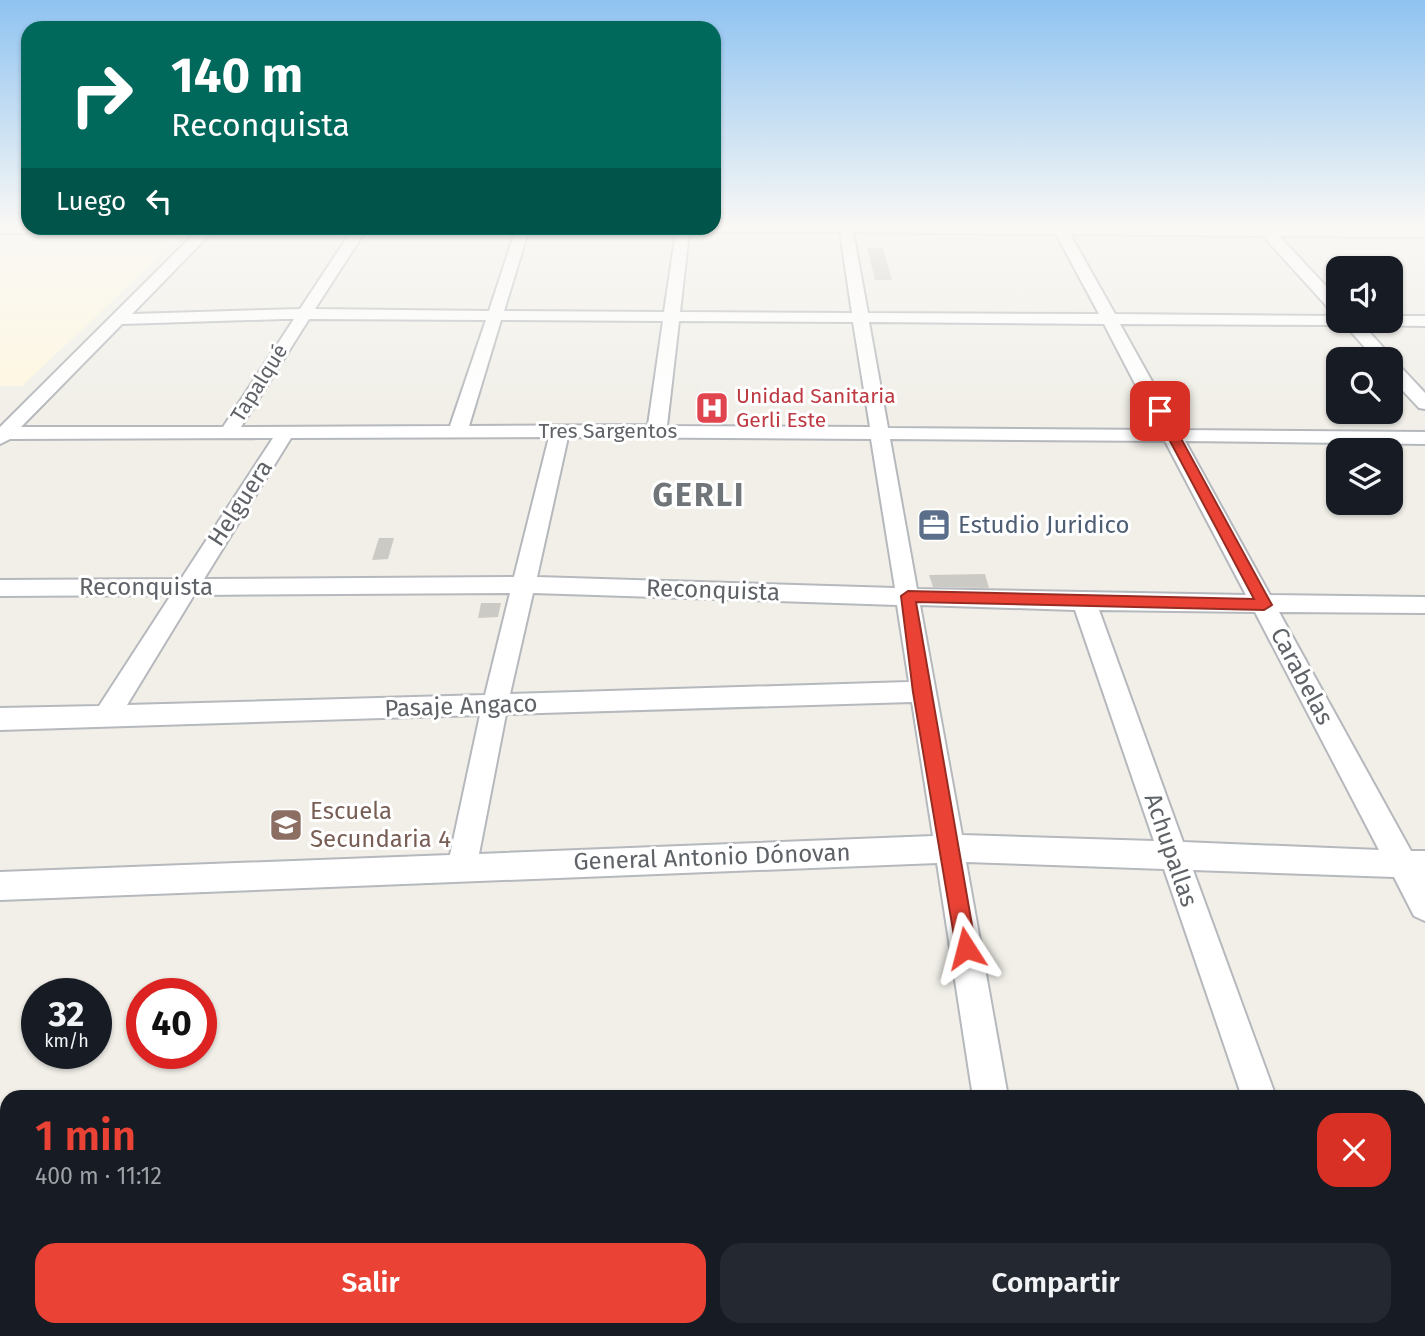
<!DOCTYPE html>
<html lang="es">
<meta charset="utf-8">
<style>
:root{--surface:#171b24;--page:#242831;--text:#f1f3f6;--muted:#9ea1a6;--accent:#ea4335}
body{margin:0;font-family:"Fira Sans",sans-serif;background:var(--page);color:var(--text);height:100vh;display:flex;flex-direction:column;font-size:26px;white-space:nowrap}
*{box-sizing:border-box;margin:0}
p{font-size:23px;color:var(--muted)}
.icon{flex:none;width:38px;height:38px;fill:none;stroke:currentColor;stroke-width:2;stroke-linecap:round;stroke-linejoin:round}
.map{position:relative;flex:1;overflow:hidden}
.drawer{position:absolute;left:0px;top:1090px;width:1426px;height:247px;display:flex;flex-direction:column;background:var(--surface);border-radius:21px 21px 0 0;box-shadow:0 2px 5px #0004}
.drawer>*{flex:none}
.top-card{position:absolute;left:21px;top:21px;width:700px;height:214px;border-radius:21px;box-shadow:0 2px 5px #0004;background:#00695c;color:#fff;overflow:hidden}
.fabs{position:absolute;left:1326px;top:256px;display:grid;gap:14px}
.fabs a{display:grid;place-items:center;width:77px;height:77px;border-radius:14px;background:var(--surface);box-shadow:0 2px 5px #0004;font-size:35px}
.speed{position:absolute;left:21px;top:978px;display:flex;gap:14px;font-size:35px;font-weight:700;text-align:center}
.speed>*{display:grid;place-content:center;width:91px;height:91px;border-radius:50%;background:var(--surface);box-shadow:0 2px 5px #0004;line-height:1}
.speed small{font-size:18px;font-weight:400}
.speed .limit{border:10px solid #d22;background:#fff;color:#111}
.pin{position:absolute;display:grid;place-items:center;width:60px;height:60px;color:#fff;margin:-30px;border-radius:14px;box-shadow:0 4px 10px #0006}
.me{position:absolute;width:77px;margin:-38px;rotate:351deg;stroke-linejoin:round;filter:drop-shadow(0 0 5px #0008)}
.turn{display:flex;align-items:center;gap:24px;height:147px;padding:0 35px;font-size:32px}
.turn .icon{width:91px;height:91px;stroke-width:2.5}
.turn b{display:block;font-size:49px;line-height:60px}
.then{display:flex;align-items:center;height:66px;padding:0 35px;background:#0003;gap:14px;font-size:26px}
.round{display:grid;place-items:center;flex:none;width:74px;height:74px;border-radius:21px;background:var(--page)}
.headline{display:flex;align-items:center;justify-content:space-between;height:119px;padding:0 35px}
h1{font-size:42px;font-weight:600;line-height:52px;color:var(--accent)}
.action{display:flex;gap:14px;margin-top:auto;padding:14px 35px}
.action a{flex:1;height:80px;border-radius:21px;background:var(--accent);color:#fff;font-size:28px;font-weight:600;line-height:80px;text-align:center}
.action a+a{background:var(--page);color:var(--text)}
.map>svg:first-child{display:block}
.commercial{fill:#fef7e0}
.building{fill:#cccac5}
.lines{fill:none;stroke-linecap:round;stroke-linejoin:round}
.minor-casing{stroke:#b5b8bc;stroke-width:4}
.minor{fill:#fff;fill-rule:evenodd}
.route{fill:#ea4335;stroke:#982c22;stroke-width:2}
.labels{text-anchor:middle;stroke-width:6;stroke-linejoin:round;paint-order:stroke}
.far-street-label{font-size:21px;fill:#5f6368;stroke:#fff}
.far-health-label{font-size:21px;fill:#be3a42;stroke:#fff;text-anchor:start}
.street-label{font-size:24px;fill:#5f6368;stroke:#fff}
.service-label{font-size:24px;fill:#4e5e75;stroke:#fff;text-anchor:start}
.education-label{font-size:24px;fill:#785e54;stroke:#fff;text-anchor:start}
.district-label{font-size:32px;font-weight:bold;letter-spacing:2px;fill:#70757a;stroke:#fff}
</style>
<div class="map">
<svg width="1425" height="1336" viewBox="0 0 1425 1336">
<rect width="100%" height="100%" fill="#f1efe8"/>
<!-- commercial -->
<path class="commercial" d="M0,230L187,231L22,386H0Z"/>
<!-- building -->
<path class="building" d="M867,248H883L892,280H875Z
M379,538H394L388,559L372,560Z
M985,574L989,588L933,587L929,575Z
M481,603H501L498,617L478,618Z"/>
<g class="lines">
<defs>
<path id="minor" d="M714,224L1256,227L1255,224H1268L1271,228L1425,229V237L1279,236L1339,300V315L1333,313L1263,236L1070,234L1115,314L1339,316V320H1391V316H1425V326L1363,325L1390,355L1392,359L1391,361L1375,359L1345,325L1120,324L1179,430L1425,432V444L1185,441L1270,595L1425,597V613L1279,612L1411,851H1425V921L1414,916L1394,877L1193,870L1276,1097H1242L1164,869L966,862L1008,1097H973L937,863L0,900V872L450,855L480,715L0,730V708L99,706L171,595L0,596V580L181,579L273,438L10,439L0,444V427L195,233H0V225H28V228H714ZM515,232L489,311L315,309L364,233ZM528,232H676L664,312L504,311ZM689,232H840L852,313L680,312ZM853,232L1056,234L1099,314L868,313ZM211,233H350L300,309L132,314ZM283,319H294L223,427H21L122,324ZM309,319L486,320L450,426L241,427ZM501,320L663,321L648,425L469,426ZM679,321L853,322L870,427L667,426ZM869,322L1104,324L1159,430L888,428ZM549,437L514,577L204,579L291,438ZM568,437L871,439L895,588L537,577ZM890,439L1165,441L1246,595L917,589ZM510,593L485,695L127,705L194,595ZM533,593L897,605L909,682L510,694ZM920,605L1075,610L1154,841L962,835ZM1099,610L1255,612L1379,850L1183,842ZM912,702L933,836L479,854L506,714Z
M1391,362L1397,363L1425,393V409L1419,408L1391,378Z
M0,1146H7V1182H0Z
M1419,1282H1425V1322H1419Z
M303,1330H343V1336H301Z
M596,1330H636L637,1336H595Z
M1013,1330H1053L1055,1336H1013Z"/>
</defs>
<!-- minor casing -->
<use href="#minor" class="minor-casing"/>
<!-- minor -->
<use href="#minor" class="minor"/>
</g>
<!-- sky -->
<linearGradient id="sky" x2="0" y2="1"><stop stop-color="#8fc3f1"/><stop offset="0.55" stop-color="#f9f8f5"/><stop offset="1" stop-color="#f9f8f5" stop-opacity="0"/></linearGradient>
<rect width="1425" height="411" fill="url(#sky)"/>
<!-- route -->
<path class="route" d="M1160,408L1166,411L1272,605L1264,610L916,602L976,948L973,955L966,958L959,955L956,948L913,692L901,596L908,591L1254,599L1154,411Z"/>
<!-- icons -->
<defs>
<symbol id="hospital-square" viewBox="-11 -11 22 22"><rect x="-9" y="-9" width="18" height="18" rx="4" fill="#e0444e" stroke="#fff"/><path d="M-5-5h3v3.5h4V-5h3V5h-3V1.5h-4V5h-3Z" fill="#fff"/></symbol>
<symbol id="office-square" viewBox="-11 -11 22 22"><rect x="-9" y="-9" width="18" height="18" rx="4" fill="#5c6f8a" stroke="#fff"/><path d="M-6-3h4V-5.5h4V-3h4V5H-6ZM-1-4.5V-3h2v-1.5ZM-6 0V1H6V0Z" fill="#fff"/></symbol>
<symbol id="school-square" viewBox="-11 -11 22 22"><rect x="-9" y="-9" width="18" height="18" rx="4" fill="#8d6e63" stroke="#fff"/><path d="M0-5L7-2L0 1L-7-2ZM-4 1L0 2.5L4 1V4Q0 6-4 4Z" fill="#fff"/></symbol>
</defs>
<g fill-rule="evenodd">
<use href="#hospital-square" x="693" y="389" width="38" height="38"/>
<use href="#office-square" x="915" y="506" width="38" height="38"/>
<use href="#school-square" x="267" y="806" width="38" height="38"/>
</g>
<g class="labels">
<!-- far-street labels -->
<g class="far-street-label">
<text transform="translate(259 383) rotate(-58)" y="7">Tapalqué</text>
<text x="608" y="438">Tres Sargentos</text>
</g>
<!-- far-health labels -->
<g class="far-health-label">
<text x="736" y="403">Unidad Sanitaria<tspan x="736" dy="24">Gerli Este</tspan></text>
</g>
<!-- street labels -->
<g class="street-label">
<text transform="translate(240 503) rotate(-57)" y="8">Helguera</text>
<text x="146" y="595">Reconquista</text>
<text transform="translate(713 590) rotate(2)" y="8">Reconquista</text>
<text transform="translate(1302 676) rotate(62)" y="8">Carabelas</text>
<text transform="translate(461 706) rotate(-2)" y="8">Pasaje Angaco</text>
<text transform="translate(1171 850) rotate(71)" y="8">Achupallas</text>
<text transform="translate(712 857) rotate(-2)" y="8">General Antonio Dónovan</text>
</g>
<!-- service labels -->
<g class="service-label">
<text x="958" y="533">Estudio Juridico</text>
</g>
<!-- education labels -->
<g class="education-label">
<text x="310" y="819">Escuela<tspan x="310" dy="28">Secundaria 4</tspan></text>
</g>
<!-- district labels -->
<g class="district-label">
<text x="699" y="506">GERLI</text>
</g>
</g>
</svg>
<div class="fabs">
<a><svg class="icon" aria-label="sound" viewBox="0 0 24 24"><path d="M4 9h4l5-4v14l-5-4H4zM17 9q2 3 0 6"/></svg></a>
<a><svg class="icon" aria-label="search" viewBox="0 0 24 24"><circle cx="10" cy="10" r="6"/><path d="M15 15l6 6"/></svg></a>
<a><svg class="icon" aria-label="layers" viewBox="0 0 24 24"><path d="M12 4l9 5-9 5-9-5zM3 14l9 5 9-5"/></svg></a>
</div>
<div class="speed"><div>32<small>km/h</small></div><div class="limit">40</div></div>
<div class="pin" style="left:1160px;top:411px;background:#d93025"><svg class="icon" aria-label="arrive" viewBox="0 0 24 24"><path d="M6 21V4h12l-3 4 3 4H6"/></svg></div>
<svg class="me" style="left:966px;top:948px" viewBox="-20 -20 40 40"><path d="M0-17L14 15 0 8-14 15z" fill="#ea4335" stroke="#fff" stroke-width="4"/></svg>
<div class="top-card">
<div class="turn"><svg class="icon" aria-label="right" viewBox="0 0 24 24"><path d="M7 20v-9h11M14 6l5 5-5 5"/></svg><div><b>140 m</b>Reconquista</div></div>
<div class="then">Luego<svg class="icon" aria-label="left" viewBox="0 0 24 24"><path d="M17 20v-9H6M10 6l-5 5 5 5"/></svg></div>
</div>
<section class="drawer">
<div class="headline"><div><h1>1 min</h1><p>400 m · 11:12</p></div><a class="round" style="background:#d93025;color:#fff"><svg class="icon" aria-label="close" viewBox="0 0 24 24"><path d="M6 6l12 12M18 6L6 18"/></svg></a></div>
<div class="action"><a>Salir</a><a>Compartir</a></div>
</section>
</div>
